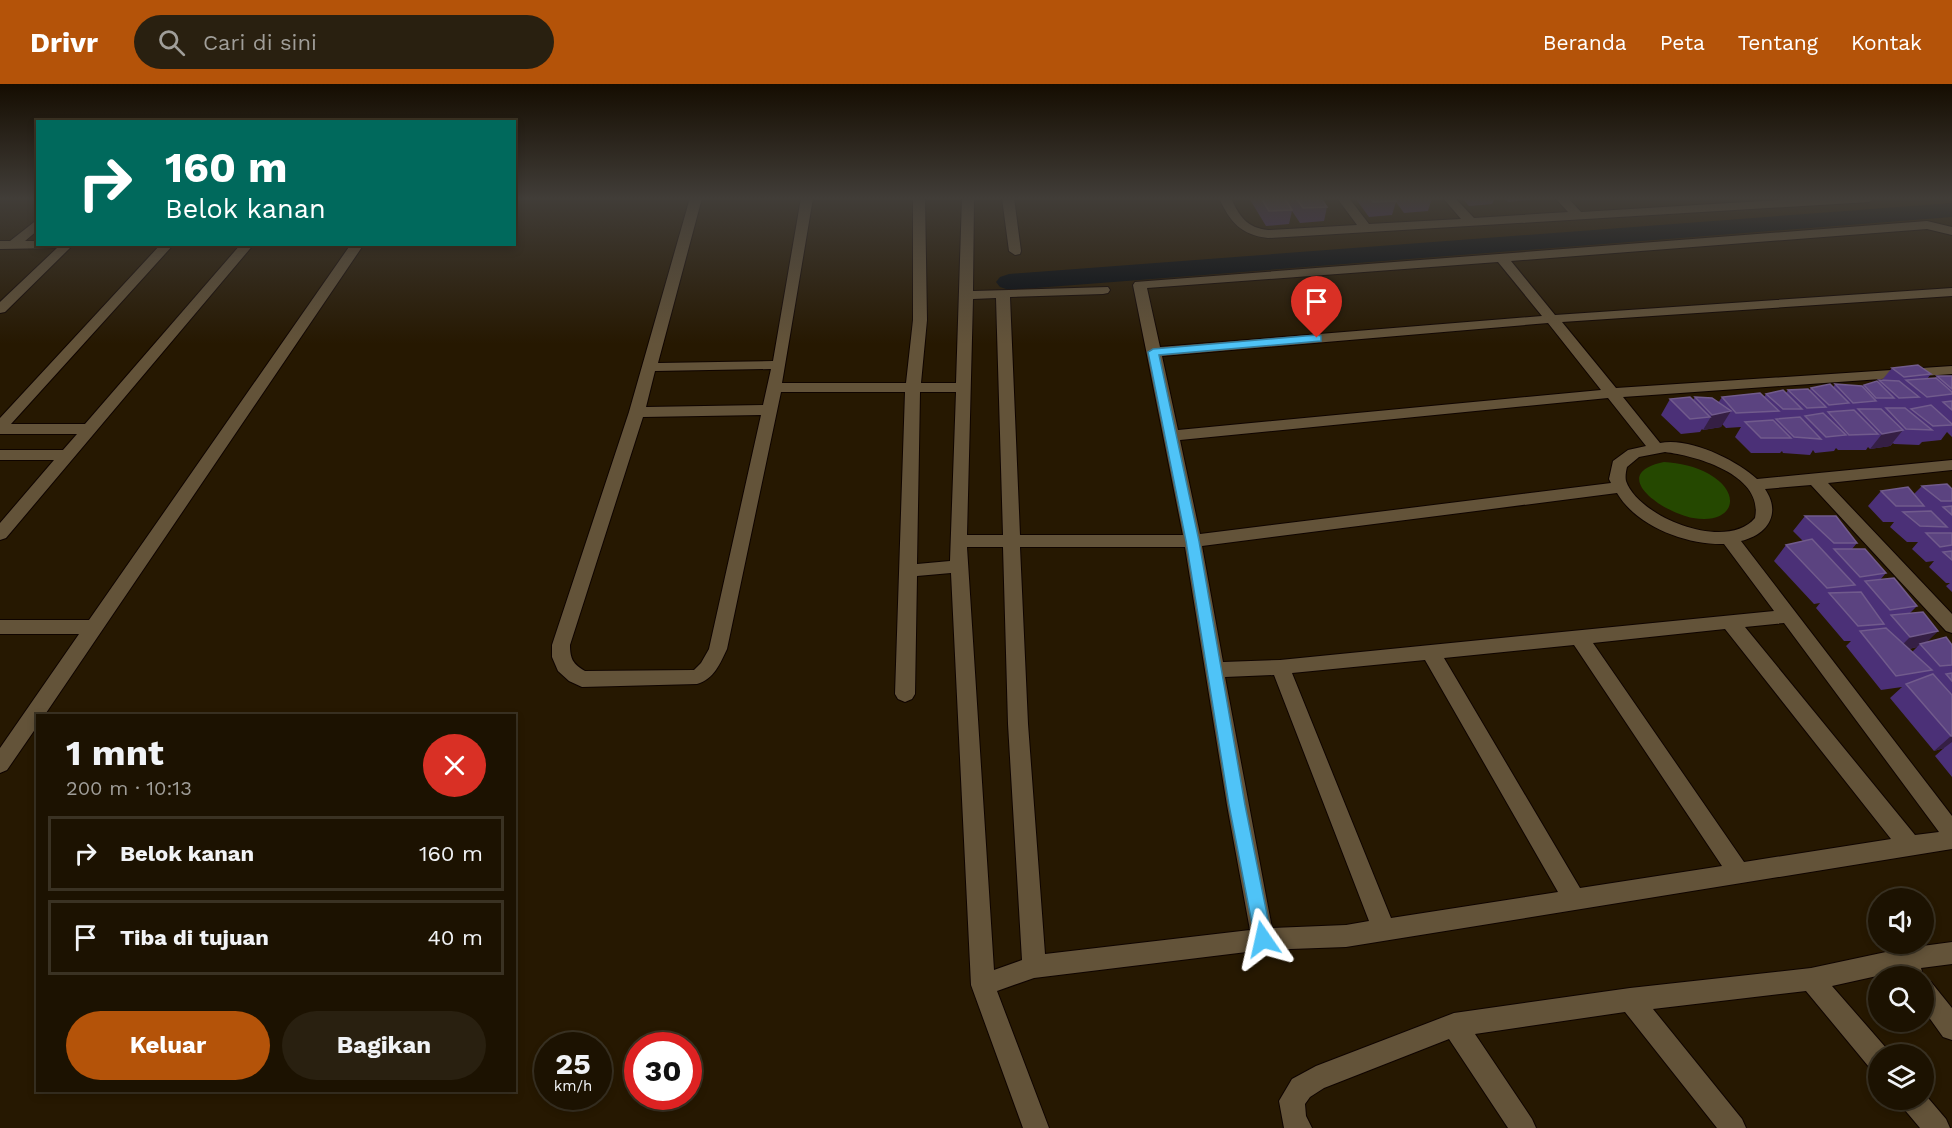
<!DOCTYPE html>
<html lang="id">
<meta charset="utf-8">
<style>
:root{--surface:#1c1201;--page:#292010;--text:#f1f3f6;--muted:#a09e99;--line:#3a3223;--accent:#b45309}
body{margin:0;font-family:"Work Sans",sans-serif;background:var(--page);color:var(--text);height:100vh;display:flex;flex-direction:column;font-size:22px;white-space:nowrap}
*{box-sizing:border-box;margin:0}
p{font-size:20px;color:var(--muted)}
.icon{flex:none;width:33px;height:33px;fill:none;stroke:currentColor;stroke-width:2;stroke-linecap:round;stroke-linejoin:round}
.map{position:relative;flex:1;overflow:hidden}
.panel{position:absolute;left:36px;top:630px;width:480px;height:378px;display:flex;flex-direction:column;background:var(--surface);border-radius:0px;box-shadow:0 3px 9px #0003,0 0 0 2px var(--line)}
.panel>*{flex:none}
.top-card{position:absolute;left:36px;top:36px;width:480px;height:126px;border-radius:0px;box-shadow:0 3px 9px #0003,0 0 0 2px var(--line);background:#00695c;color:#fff;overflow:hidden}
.fabs{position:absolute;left:1868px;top:804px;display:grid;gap:12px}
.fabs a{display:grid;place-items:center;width:66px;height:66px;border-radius:50%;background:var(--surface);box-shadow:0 3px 9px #0003,0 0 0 2px var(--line);font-size:30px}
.speed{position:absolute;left:534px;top:948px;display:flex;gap:12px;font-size:30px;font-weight:700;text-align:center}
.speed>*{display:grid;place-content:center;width:78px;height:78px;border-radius:50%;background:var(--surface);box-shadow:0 3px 9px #0003,0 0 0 2px var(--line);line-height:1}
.speed small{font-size:15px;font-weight:400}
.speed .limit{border:9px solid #d22;background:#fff;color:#111}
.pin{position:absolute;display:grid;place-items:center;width:51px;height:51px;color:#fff;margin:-62px -26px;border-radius:50% 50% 50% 0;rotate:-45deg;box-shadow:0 0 6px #0007}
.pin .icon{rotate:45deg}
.me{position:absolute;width:66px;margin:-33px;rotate:349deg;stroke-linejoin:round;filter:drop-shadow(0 0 4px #0008)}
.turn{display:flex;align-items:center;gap:21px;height:126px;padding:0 30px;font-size:27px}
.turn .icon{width:78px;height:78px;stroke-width:2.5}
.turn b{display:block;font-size:42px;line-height:51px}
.round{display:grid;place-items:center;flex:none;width:63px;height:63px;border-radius:32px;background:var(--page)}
.overview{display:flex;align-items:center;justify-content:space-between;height:102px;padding:0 30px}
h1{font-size:36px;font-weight:700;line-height:45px}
.cta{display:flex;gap:12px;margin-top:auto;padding:12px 30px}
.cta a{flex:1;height:69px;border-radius:36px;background:var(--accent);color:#fff;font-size:24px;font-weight:700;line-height:69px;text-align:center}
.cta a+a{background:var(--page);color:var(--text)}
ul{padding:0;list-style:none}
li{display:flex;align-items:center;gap:18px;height:75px;margin:0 12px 9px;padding:0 18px;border:3px solid var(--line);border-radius:0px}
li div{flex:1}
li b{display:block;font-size:22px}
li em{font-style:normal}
header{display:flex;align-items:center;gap:36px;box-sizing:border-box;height:84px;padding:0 30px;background:var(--accent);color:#fff}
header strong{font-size:28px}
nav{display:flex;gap:33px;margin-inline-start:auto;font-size:21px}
.search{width:420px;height:54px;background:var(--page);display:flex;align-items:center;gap:15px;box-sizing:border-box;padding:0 21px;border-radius:33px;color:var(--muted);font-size:22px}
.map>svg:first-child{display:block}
.green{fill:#254800}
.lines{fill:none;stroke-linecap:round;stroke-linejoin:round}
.canal{fill:#010810;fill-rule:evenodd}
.street-casing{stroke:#0f0400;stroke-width:2}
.street{fill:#635339;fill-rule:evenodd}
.wall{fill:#4b3077;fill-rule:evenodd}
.shaded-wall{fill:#351f44}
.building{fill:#5b4380;stroke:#715b8c;stroke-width:1.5}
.route{fill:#4fc3f7;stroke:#337fa1;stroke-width:1.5}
</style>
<header>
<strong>Drivr</strong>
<div class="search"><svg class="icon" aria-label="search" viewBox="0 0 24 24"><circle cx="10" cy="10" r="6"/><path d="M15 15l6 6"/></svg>Cari di sini</div>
<nav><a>Beranda</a><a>Peta</a><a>Tentang</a><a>Kontak</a></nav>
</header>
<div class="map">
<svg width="1952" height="1044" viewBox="0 0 1952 1044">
<rect width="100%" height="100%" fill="#261801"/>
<!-- green -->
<path class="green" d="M1664,378C1680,379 1695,382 1709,390C1744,410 1733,441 1693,434C1664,429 1606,390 1664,378Z"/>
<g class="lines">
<!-- canal -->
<path class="canal" d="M1952,119V133L1009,206L1000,203L996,198L1000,193L1009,190Z"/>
<defs>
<path id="street" d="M690,114H702L658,279L773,277L801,114H813L782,299H906L913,236V114H925L927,236L921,299H956L962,114H974L973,207L1108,203L1110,206L1108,209L1103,210L1010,213L1020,451H1183L1133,201L1135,198L1927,137L1952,143V151L1927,145L1511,177L1555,231L1952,204V212L1562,238L1616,304L1952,282V290L1623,313L1660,359C1690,353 1736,376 1757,395L1952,376V386L1828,399L1952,530V549L1946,547L1811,401L1765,405C1782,430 1767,451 1741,457L1952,732V765L1346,863L1263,866L1034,894L997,907L1049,1044H1023L971,901L951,489L917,492L915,610L912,615L905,618L898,615L895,610L905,308H781L727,565C720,580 714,595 697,600L582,603L569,597L558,587L552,573V561L629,328ZM1498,178L1542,232L1160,263L1147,204ZM996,214L1003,451H967L973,215ZM1548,239L1601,306L1178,346L1162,272ZM771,285L763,321L646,323L655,287ZM920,308H956L950,477L917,480ZM1608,314L1646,362L1628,366L1613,377L1609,395L1611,399L1200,450L1180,356ZM761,331L709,565L701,579L694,586L585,587C573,580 570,575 570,561L643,333ZM1665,368C1697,372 1764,391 1755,434C1727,468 1639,434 1626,397C1625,393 1626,387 1627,383L1639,373ZM1617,409C1637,443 1687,461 1724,460L1774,527L1280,576L1223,578L1202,462ZM967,463H1003L1008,640L1022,876L994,886ZM1020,463H1185L1227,721L1250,846L1045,870L1028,640ZM1784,539L1939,748L1915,751L1745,543ZM1725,545L1891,755L1744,778L1593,559ZM1574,561L1722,782L1580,804L1444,574ZM1425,576L1558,808L1391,834L1292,589ZM1274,591L1369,837L1346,841L1272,844L1225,593Z
M1002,114H1014L1021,167L1020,170L1015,171L1009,167Z
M1219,114H1231C1239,132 1247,144 1268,146L1357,141L1337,114H1349L1369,140L1461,135L1443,114H1455L1474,134L1568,128L1555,114H1568L1581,128L1812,114H1875L1869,118L1268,154C1241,151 1230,138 1219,114Z
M38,135V146L25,157H38V160H74L5,228L0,229V218L57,164L0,165V157H10Z
M161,160H174L11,340H85L241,160H254L6,454L0,456V439L54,376H0V366H63L77,350H0V334Z
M351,160H364L44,632H38V641L7,686L0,689V664L79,550H0V536H89Z
M1952,858V880L1921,884L1924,895L1931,898L1952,924V956L1943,953L1923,925V892H1899L1895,888L1832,902L1887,965L1889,970H1878V986L1869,983L1806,907L1653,925L1742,1035L1746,1044H1717L1625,928L1475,950L1532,1035L1536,1044H1508L1449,955L1324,1004L1310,1013L1305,1020L1306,1032L1312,1044H1284L1279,1017L1292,995L1316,982L1454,929L1630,904L1811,884L1900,865Z
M1923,1008L1946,1035L1950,1044H1920L1904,1025L1901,1016H1923Z"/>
</defs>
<!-- street casing -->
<use href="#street" class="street-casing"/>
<!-- street -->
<use href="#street" class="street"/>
</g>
<!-- wall -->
<path class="wall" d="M1249,114H1321L1327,123L1324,137L1300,139L1292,127L1289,140L1266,142Z
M1355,114H1432L1428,127L1404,129L1396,118L1392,131L1369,133Z
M1462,114H1495L1492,120L1469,122Z
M1504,114H1531L1530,116L1508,118Z
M1579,114H1618L1581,116Z
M1892,284L1931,290L1927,295L1935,294L1937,292H1952V353L1947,348L1941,356L1922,358L1919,361L1894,360L1893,359L1890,362L1870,365L1868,363L1866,366H1838L1836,364L1834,367L1815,369L1813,366L1810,371L1783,369L1782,367L1780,369H1751L1735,353L1741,343L1726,344L1722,340L1721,343L1703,346L1702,345L1700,348L1681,350L1661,331L1670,315L1693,316L1695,313L1718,319L1722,313H1764L1766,310L1786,309L1788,306L1809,307L1811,304H1833L1835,300L1862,302L1864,301L1878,298L1879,296H1882Z
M1922,402L1952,405V508L1946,502L1950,499H1946L1929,483L1934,477L1926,478L1912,465L1918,458H1907L1890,443L1894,438H1883L1868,422L1881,407L1914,410Z
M1805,432L1857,459L1852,465L1886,489L1880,496L1917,522L1910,529L1938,547L1926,558L1952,561V693L1935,672L1944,664L1934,667L1890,614L1902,603L1881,606L1846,562L1851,557H1844L1816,524L1820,519L1814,520L1774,477L1786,461L1803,457L1793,447ZM1917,563L1912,568L1909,565Z"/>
<!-- shaded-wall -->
<path class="shaded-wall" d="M1731,327L1721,343L1703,346L1712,331Z
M1903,346L1890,362L1870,365L1882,350Z
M1938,547L1923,562L1920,560L1917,563L1895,568L1910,553Z
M1951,652H1952V658L1944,664L1934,667Z"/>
<!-- building -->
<path class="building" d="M1261,114H1285L1292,126L1269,127Z
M1296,114H1321L1327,123L1303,124Z
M1370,114H1394L1396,117L1373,118Z
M1918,281L1931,290L1904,293L1892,284Z
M1937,292H1952V305Z
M1936,294L1952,308V310L1927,313L1906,296Z
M1879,296L1899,297L1919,313L1899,314Z
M1877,297L1894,314H1876L1864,301Z
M1830,300L1849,319L1829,321L1811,304Z
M1835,300L1862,302L1876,317L1853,319Z
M1808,305L1826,323L1807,324L1788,306Z
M1783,306L1802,325H1783L1766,310Z
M1760,309L1779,327L1736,329L1722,313Z
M1690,313L1710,333L1690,335L1670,315Z
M1695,313L1712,314L1731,327L1712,331Z
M1952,317V326L1943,318Z
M1931,321L1952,340V341L1933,342L1911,325Z
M1886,324H1905L1932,346L1906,345Z
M1858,325H1881L1903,346L1882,350Z
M1854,326L1878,350L1849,351L1828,328Z
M1823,329L1846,351L1826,353L1805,332Z
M1800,333L1821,355L1794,353L1776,335Z
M1773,336L1791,354H1761L1745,338Z
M1947,400L1952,405V417H1941L1922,402Z
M1908,403L1924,422H1896L1881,407Z
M1952,422V431L1943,423Z
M1931,427L1947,443L1920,442L1903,428Z
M1805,432H1836L1857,459H1834Z
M1926,449H1952V461L1940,463Z
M1812,455L1855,501L1827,504L1786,461Z
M1834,465H1865L1886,489L1860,493Z
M1952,467V476L1943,468Z
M1894,494L1917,522L1890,526L1865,497Z
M1861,508L1884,540L1858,542L1829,509Z
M1923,528L1938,547L1910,553L1891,531Z
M1886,544L1932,586L1896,592L1860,547Z
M1946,553L1952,561V581L1940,582L1920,560Z
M1952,589V597L1946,590Z
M1933,590L1952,611V652H1951L1906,600Z"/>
<!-- sky -->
<linearGradient id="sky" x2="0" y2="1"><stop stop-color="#150d01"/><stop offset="0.44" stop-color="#413d38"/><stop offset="1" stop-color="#413d38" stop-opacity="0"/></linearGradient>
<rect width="1952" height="260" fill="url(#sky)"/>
<!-- route -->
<path class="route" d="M1317,251L1321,252V257L1159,271L1199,457L1245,721L1272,855L1270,861L1263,863L1257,861L1255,855L1229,721L1186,457L1148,268L1153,265Z"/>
</svg>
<div class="fabs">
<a><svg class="icon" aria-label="sound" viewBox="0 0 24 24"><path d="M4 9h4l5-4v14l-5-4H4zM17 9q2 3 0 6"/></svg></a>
<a><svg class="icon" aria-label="search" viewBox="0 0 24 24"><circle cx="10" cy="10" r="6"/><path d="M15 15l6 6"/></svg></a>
<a><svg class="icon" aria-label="layers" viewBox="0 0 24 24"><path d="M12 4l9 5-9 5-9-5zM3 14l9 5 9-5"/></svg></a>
</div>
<div class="speed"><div>25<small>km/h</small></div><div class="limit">30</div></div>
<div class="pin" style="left:1317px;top:254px;background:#d93025"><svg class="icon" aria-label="arrive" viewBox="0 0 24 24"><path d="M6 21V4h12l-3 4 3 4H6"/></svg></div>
<svg class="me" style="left:1263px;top:855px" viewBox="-20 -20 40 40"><path d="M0-17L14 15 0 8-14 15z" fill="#4fc3f7" stroke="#fff" stroke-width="4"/></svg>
<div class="top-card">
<div class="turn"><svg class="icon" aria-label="right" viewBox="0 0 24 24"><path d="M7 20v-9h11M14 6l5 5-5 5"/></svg><div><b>160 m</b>Belok kanan</div></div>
</div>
<section class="panel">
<div class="overview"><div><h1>1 mnt</h1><p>200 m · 10:13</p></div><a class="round" style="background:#d93025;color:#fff"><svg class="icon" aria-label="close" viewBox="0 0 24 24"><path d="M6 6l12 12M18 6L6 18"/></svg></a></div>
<ul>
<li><svg class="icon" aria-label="right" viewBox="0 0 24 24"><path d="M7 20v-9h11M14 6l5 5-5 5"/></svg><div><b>Belok kanan</b></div><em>160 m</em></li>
<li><svg class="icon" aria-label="arrive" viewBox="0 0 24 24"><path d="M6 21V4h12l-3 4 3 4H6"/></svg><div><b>Tiba di tujuan</b></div><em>40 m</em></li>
</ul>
<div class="cta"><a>Keluar</a><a>Bagikan</a></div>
</section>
</div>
